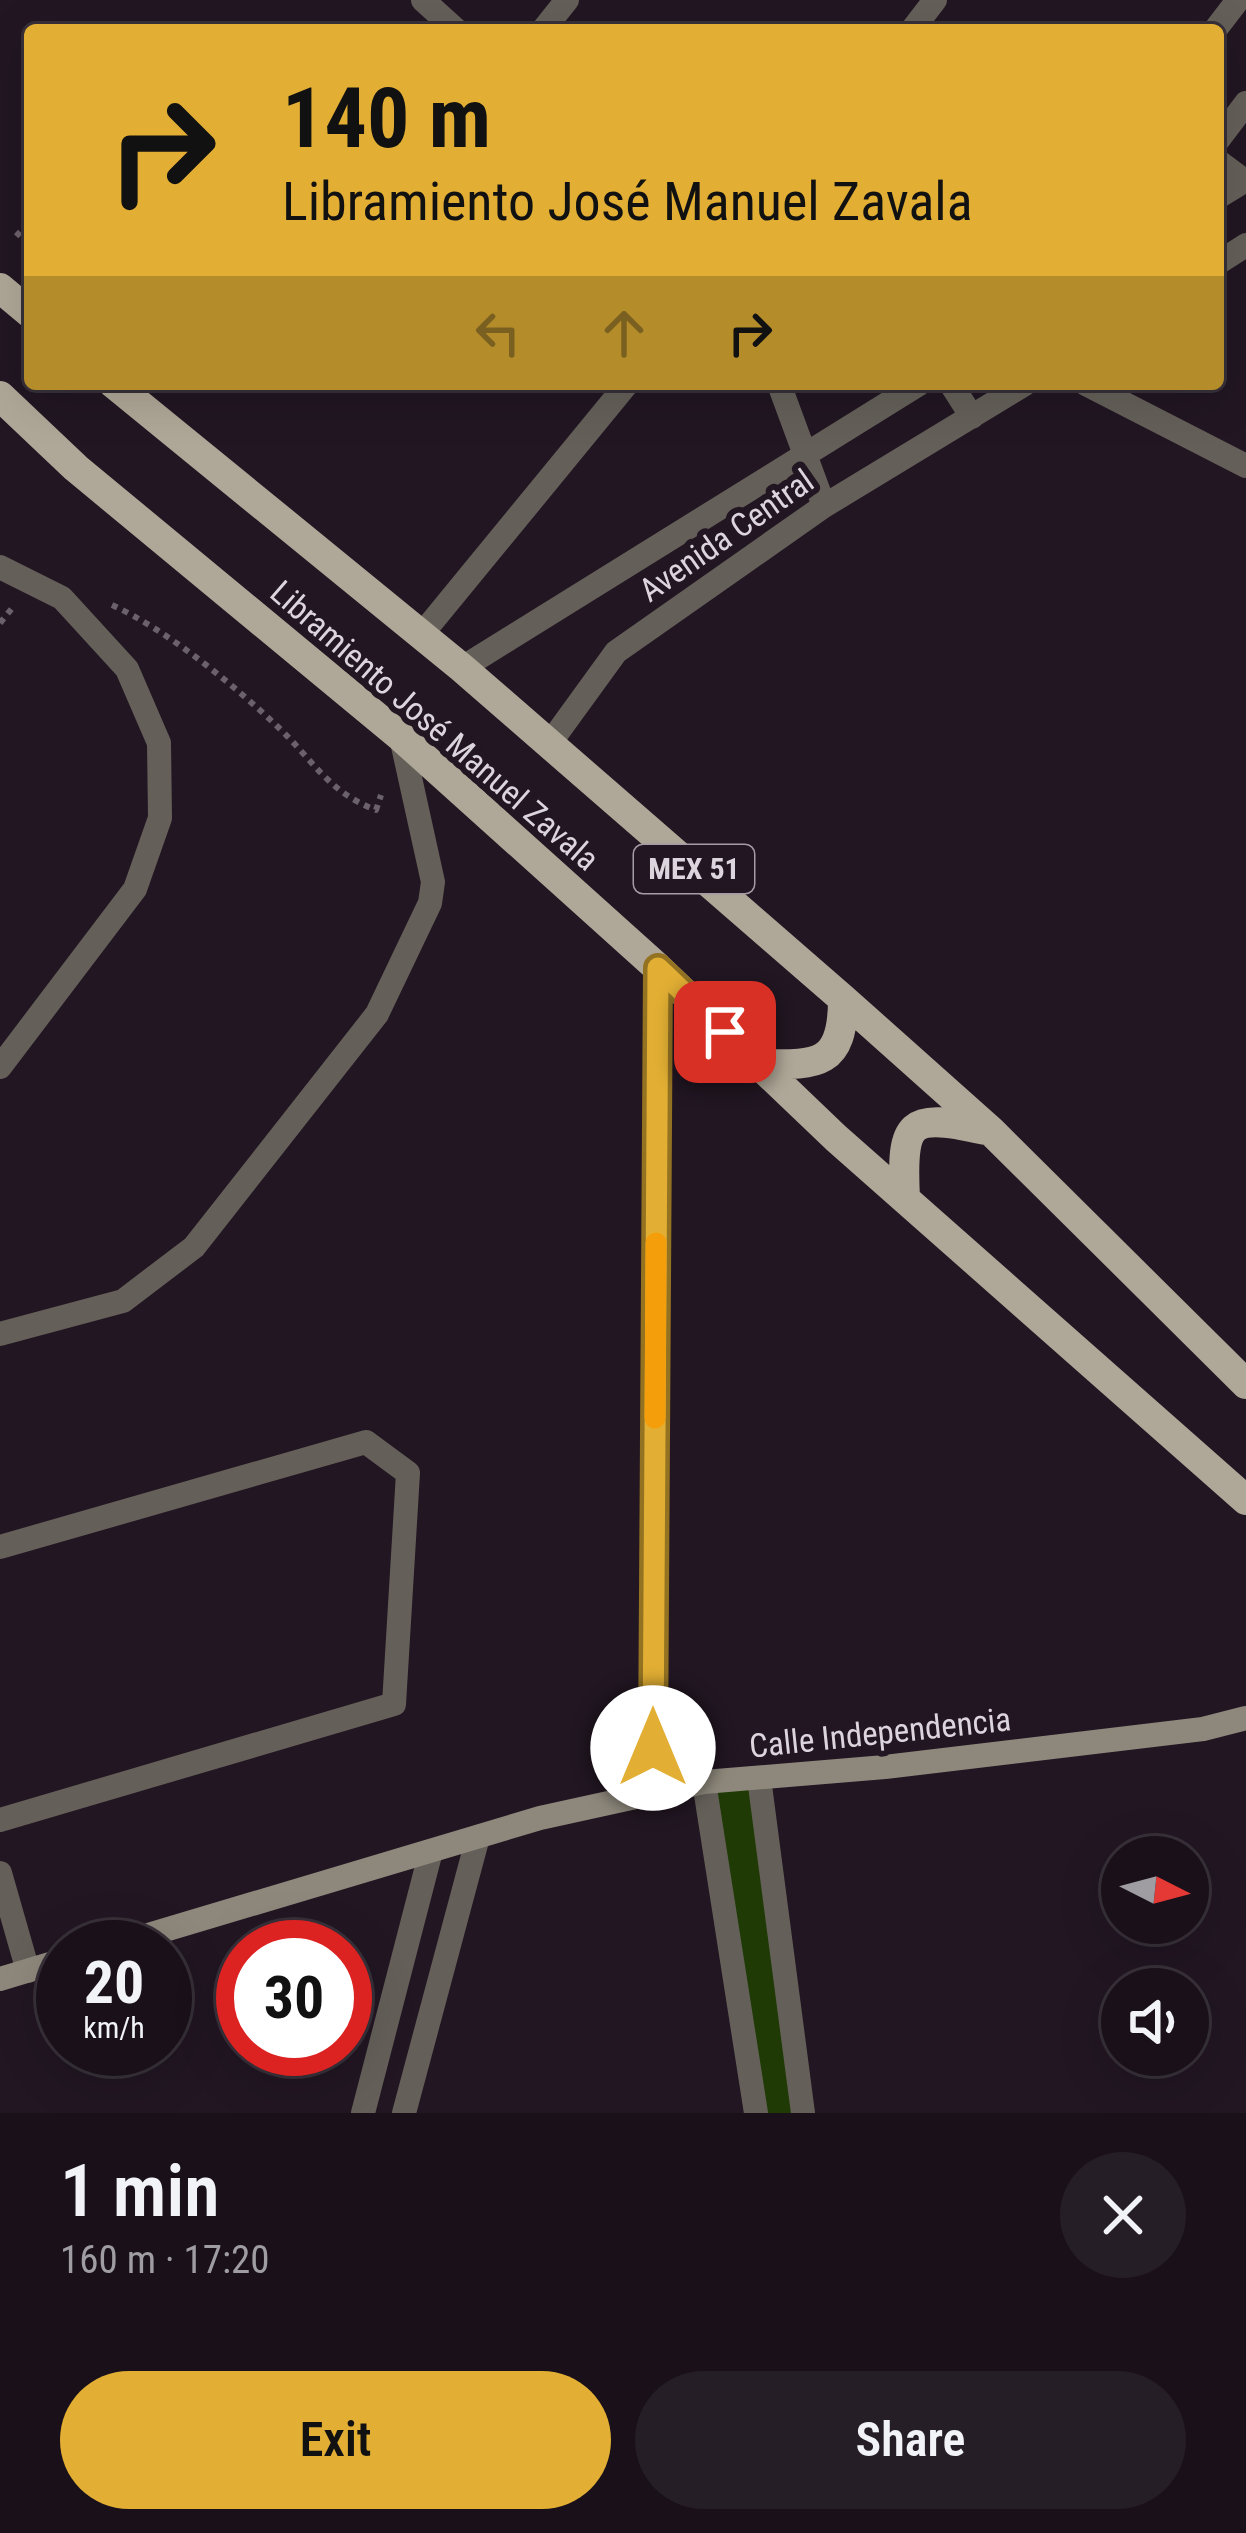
<!DOCTYPE html>
<meta charset="utf-8">
<style>
:root{--surface:#19101a;--page:#261e27;--text:#f1f3f6;--muted:#9f9da2;--line:#373039;--accent:#e2af34}
body{margin:0;font-family:"Roboto Condensed",sans-serif;background:var(--page);color:var(--text);height:100vh;display:flex;flex-direction:column;font-size:45px;white-space:nowrap}
*{box-sizing:border-box;margin:0}
p{font-size:39px;color:var(--muted)}
.icon{flex:none;width:66px;height:66px;fill:none;stroke:currentColor;stroke-width:2;stroke-linecap:round;stroke-linejoin:round}
.map{position:relative;height:2113px;overflow:hidden}
.drawer{display:flex;flex-direction:column;background:var(--surface);flex:1}
.drawer>*{flex:none}
.hud{position:absolute;left:24px;top:24px;width:1200px;height:366px;border-radius:12px;box-shadow:0 12px 48px #0002,0 0 0 3px var(--line);background:#e2af34;color:#111;overflow:hidden}
.needle{width:78px;rotate:96deg}
.controls{position:absolute;left:1101px;top:1836px;display:grid;gap:24px}
.controls a{display:grid;place-items:center;width:108px;height:108px;border-radius:50%;background:var(--surface);box-shadow:0 12px 48px #0002,0 0 0 3px var(--line);font-size:60px}
.speed{position:absolute;left:36px;top:1920px;display:flex;gap:24px;font-size:60px;font-weight:700;text-align:center}
.speed>*{display:grid;place-content:center;width:156px;height:156px;border-radius:50%;background:var(--surface);box-shadow:0 12px 48px #0002,0 0 0 3px var(--line);line-height:1}
.speed small{font-size:30px;font-weight:400}
.speed .limit{border:18px solid #d22;background:#fff;color:#111}
.pin{position:absolute;display:grid;place-items:center;width:102px;height:102px;color:#fff;margin:-51px;border-radius:24px;box-shadow:0 6px 18px #0006}
.me{position:absolute;width:132px;margin:-66px;rotate:0deg;stroke-linejoin:round;filter:drop-shadow(0 0 9px #0008)}
.turn{display:flex;align-items:center;gap:42px;height:252px;padding:0 60px;font-size:54px}
.turn .icon{width:156px;height:156px;stroke-width:2.5}
.turn b{display:block;font-size:84px;line-height:102px}
.lanes{display:flex;align-items:center;height:114px;padding:0 60px;background:#0003;justify-content:center;gap:60px;direction:ltr}
.lanes .off{opacity:.35}
.round{display:grid;place-items:center;flex:none;width:126px;height:126px;border-radius:63px;background:var(--page)}
.summary{display:flex;align-items:center;justify-content:space-between;height:204px;padding:0 60px}
h1{font-size:72px;font-weight:600;line-height:90px}
.action{display:flex;gap:24px;margin-top:auto;padding:24px 60px}
.action a{flex:1;height:138px;border-radius:72px;background:var(--accent);color:#111;font-size:48px;font-weight:600;line-height:138px;text-align:center}
.action a+a{background:var(--page);color:var(--text)}
.map>svg:first-child{display:block}
.green{fill:#1f3a05}
.lines{fill:none;stroke-linecap:round;stroke-linejoin:round}
.path{stroke:#6b616c;stroke-width:6;stroke-dasharray:6 6;stroke-linecap:butt}
.street{stroke:#646059;stroke-width:24}
.secondary{stroke:#8e887c;stroke-width:24}
.primary{stroke:#afa797;stroke-width:30}
.route-casing{stroke:#937222;stroke-width:30}
.route{stroke:#e2af34;stroke-width:21}
.slow{stroke:#f59e0b;stroke-width:21}
.labels{text-anchor:middle;stroke-width:12;stroke-linejoin:round;paint-order:stroke}
.shield{fill:#211622;stroke:#a59ca6;stroke-width:3}
.shield-label{font-size:30px;font-weight:bold;fill:#ddd5de}
.street-label{font-size:33px;fill:#ddd5de;stroke:#211622}
</style>
<div class="map">
<svg width="1246" height="2113" viewBox="0 0 1246 2113">
<rect width="100%" height="100%" fill="#211622"/>
<!-- green -->
<path class="green" d="M759,1778L803,2113H756L704,1782Z"/>
<g class="lines">
<!-- path -->
<path class="path" d="M30,223L26,227L30,231
M16,232L30,245
M112,605C167,630 234,685 278,727C313,760 328,792 376,810L381,795
M0,623L13,607"/>
<!-- street -->
<path class="street" d="M423,0L456,30
M543,30L567,0
M912,30L935,0
M1215,30L1238,0
M1218,140L1246,103
M1218,161L1246,182
M1218,197L1246,180
M1218,263L1246,245
M779,384L824,506
M951,384L972,417
M1086,384L1246,466
M0,567L62,598L127,669L159,743L160,818L135,889L0,1067
M422,634L627,384
M462,668L919,384
M550,743L616,652L824,506L1025,384
M0,1334L123,1301L194,1247L377,1014L430,903L433,882L401,737
M0,1547L366,1442L408,1473L394,1704L0,1820
M759,1778L803,2113
M704,1782L756,2113
M653,1794L658,968
M0,1873L28,1971
M363,2113L431,1851
M404,2113L478,1837"/>
<!-- secondary -->
<path class="secondary" d="M108,1947L540,1818L704,1782L885,1767L1203,1729L1246,1718
M0,1979L63,1960"/>
<!-- primary -->
<path class="primary" d="M0,288L30,313
M114,384L462,668L843,999L991,1131L1246,1384
M0,396L76,468L401,737L658,968L836,1138L1246,1500
M759,1064C817,1065 843,1067 843,999
M905,1198C901,1121 908,1112 985,1130"/>
</g>
<g class="lines">
<defs>
<path id="route" d="M653,1748L658,968L725,1032"/>
</defs>
<!-- route casing -->
<use href="#route" class="route-casing"/>
<!-- route -->
<use href="#route" class="route"/>
<!-- slow -->
<path class="slow" d="M655,1418L656,1243"/>
</g>
<g class="labels">
<!-- shield labels -->
<rect class="shield" x="634" y="845" width="120" height="48" rx="9"/>
<g class="shield-label">
<text x="694" y="879">MEX 51</text>
</g>
<!-- street labels -->
<g class="street-label">
<text transform="translate(726 535) rotate(-35)" y="12">Avenida Central</text>
<text transform="translate(435 725) rotate(41)" y="12">Libramiento José Manuel Zavala</text>
<text transform="translate(880 1732) rotate(-6)" y="12">Calle Independencia</text>
</g>
</g>
</svg>
<div class="controls">
<a><svg class="needle" viewBox="-14 -14 28 28"><path d="M0-13l5 13h-10z" fill="#e53935"/><path d="M0 13l5-13h-10z" fill="#9f9da2"/></svg></a>
<a><svg class="icon" aria-label="sound" viewBox="0 0 24 24"><path d="M4 9h4l5-4v14l-5-4H4zM17 9q2 3 0 6"/></svg></a>
</div>
<div class="speed"><div>20<small>km/h</small></div><div class="limit">30</div></div>
<div class="pin" style="left:725px;top:1032px;background:#d93025"><svg class="icon" aria-label="arrive" viewBox="0 0 24 24"><path d="M6 21V4h12l-3 4 3 4H6"/></svg></div>
<svg class="me" style="left:653px;top:1748px" viewBox="-20 -20 40 40"><circle r="19" fill="#fff"/><path d="M0-13L10 11 0 6-10 11z" fill="#e2af34"/></svg>
<div class="hud">
<div class="turn"><svg class="icon" aria-label="right" viewBox="0 0 24 24"><path d="M7 20v-9h11M14 6l5 5-5 5"/></svg><div><b>140 m</b>Libramiento José Manuel Zavala</div></div>
<div class="lanes"><svg class="icon off" aria-label="left" viewBox="0 0 24 24"><path d="M17 20v-9H6M10 6l-5 5 5 5"/></svg><svg class="icon off" aria-label="ahead" viewBox="0 0 24 24"><path d="M12 20V5M6 11l6-6 6 6"/></svg><svg class="icon" aria-label="right" viewBox="0 0 24 24"><path d="M7 20v-9h11M14 6l5 5-5 5"/></svg></div>
</div>
</div>
<section class="drawer">
<div class="summary"><div><h1>1 min</h1><p>160 m · 17:20</p></div><a class="round"><svg class="icon" aria-label="close" viewBox="0 0 24 24"><path d="M6 6l12 12M18 6L6 18"/></svg></a></div>
<div class="action"><a>Exit</a><a>Share</a></div>
</section>
